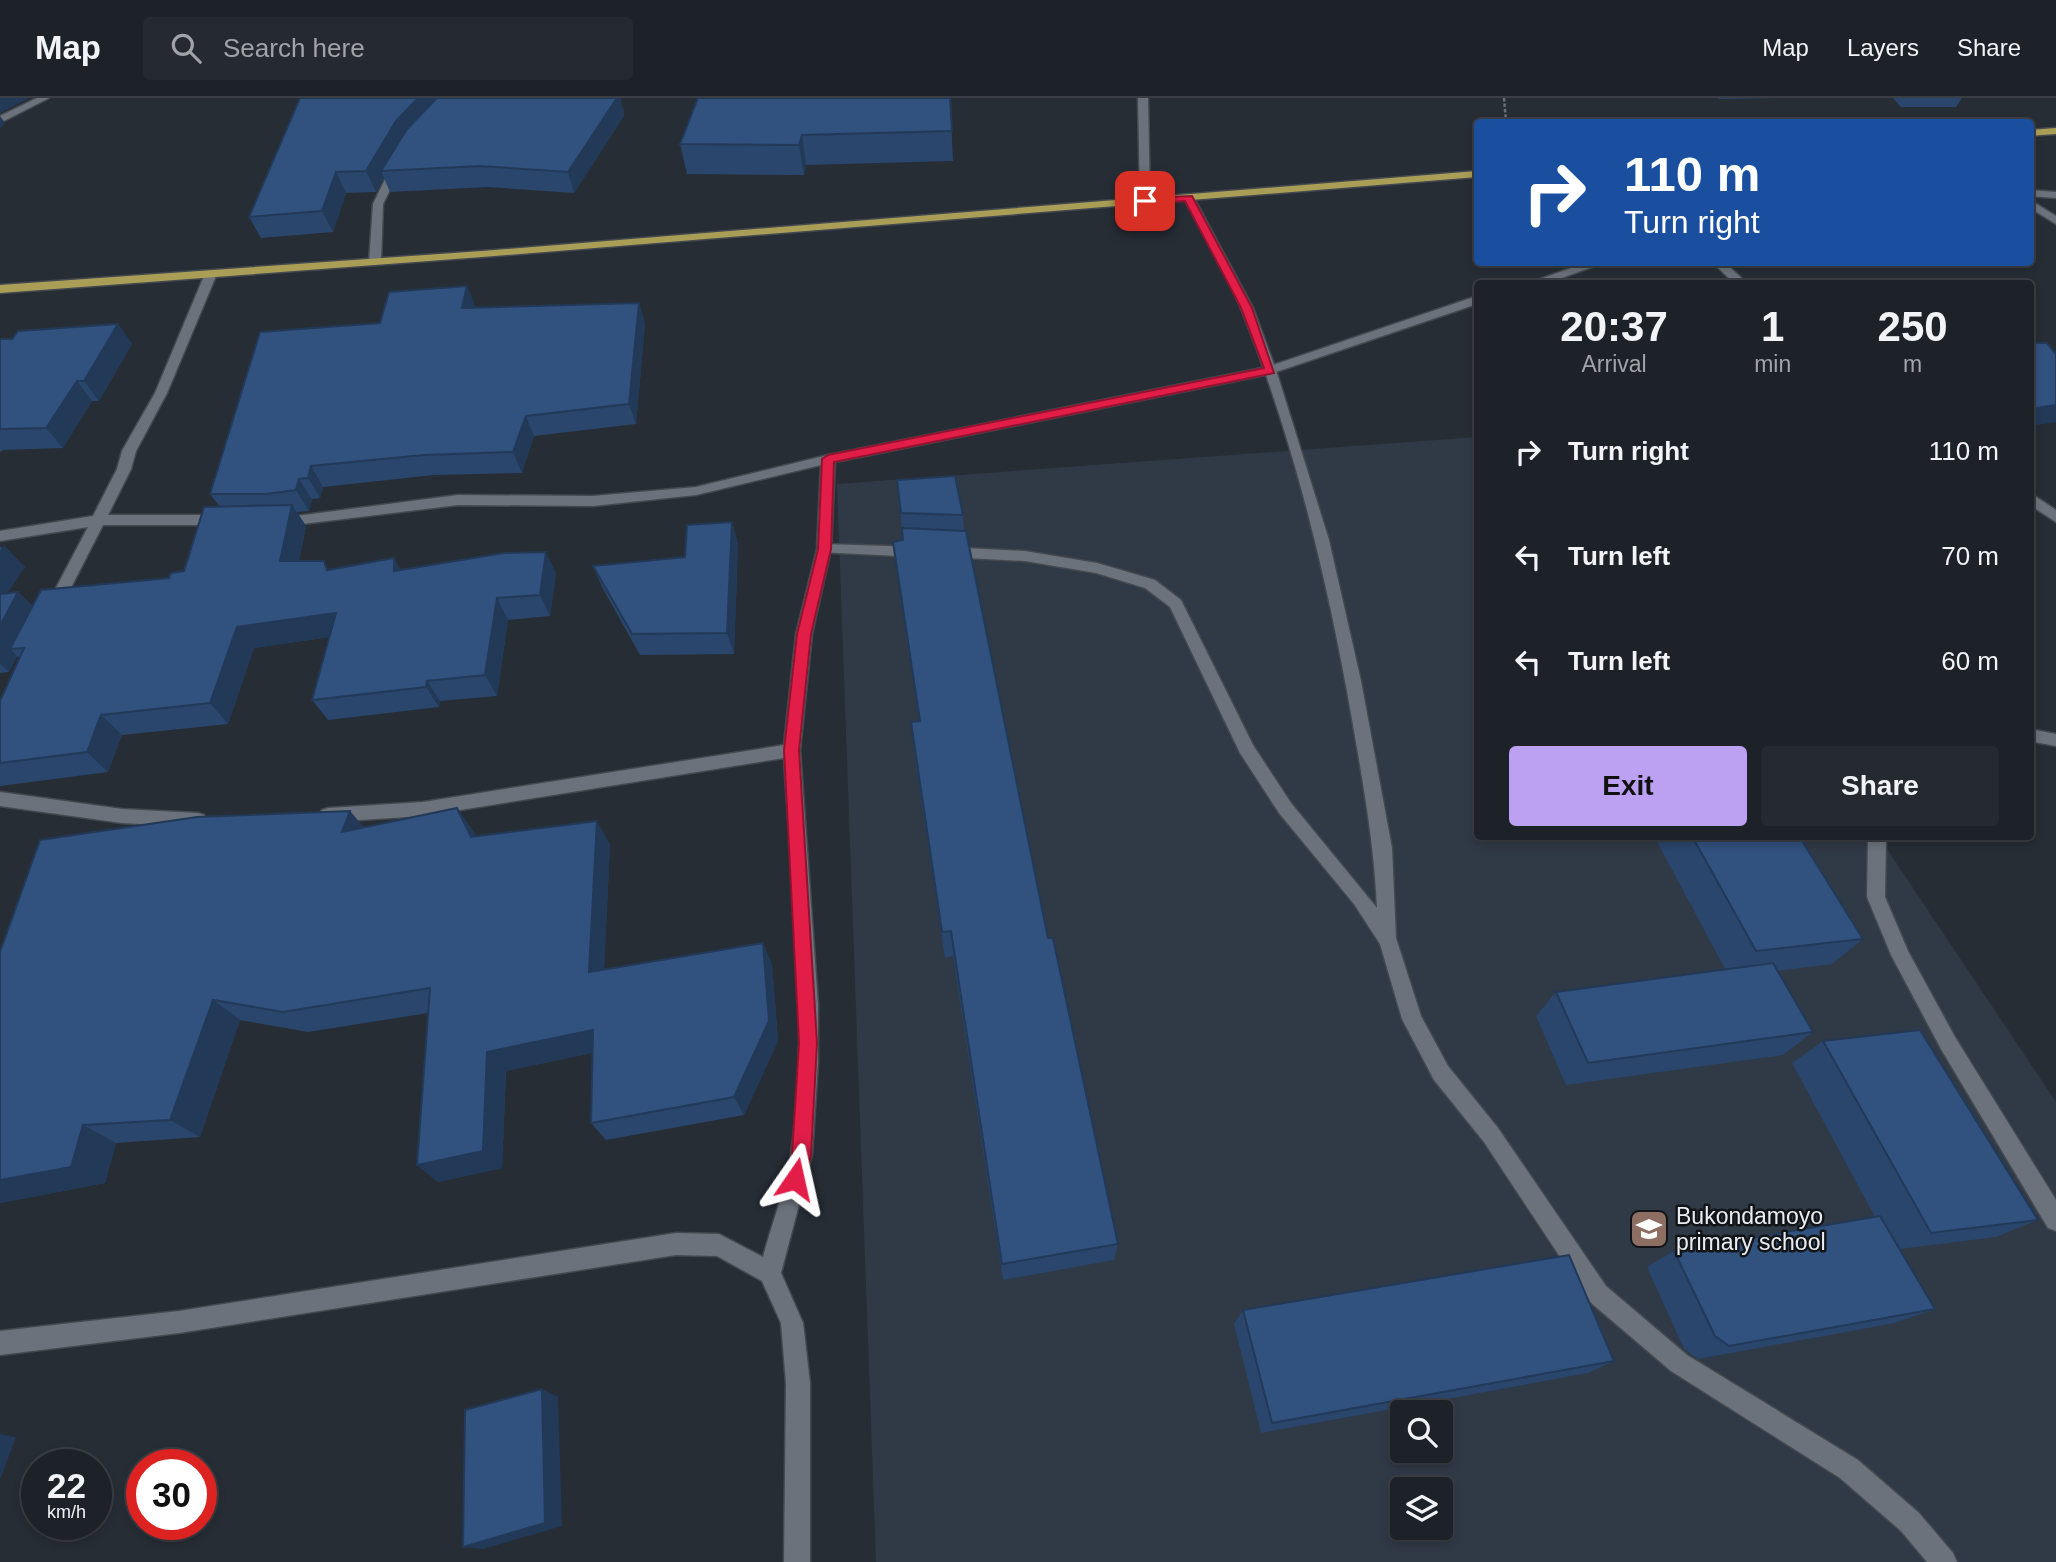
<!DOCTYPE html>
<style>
:root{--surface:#1d2228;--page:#252a30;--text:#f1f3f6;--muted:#a0a4a8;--line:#3b3f45;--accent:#bca0f2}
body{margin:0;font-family:Helvetica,sans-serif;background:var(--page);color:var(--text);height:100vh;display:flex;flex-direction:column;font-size:26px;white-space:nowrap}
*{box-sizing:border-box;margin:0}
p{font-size:23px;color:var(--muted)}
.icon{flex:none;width:38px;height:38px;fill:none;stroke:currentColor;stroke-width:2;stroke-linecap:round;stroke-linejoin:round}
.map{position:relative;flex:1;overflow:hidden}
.drawer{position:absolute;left:1474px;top:182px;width:560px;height:560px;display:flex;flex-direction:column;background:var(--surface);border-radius:7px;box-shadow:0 4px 10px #0003,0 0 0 2px var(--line)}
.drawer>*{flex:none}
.banner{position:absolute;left:1474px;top:21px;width:560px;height:147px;border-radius:7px;box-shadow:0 4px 10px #0003,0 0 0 2px var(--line);background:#1a4fa0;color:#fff;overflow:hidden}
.controls{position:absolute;left:1390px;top:1302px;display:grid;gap:14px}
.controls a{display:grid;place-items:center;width:63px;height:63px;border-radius:7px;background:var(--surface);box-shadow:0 4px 10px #0003,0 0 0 2px var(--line);font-size:35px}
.speed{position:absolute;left:21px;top:1351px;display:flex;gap:14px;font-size:35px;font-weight:700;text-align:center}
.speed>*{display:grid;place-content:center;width:91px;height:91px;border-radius:50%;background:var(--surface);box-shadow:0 4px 10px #0003,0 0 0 2px var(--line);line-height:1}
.speed small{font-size:18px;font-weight:400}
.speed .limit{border:10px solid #d22;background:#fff;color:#111}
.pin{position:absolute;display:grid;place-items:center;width:60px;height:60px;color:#fff;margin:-30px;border-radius:14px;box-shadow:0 4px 10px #0006}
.me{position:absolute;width:77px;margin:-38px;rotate:11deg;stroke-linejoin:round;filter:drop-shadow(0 0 5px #0008)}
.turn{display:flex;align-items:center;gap:24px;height:147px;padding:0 35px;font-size:32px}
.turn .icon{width:91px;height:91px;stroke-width:2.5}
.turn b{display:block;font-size:49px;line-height:60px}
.eta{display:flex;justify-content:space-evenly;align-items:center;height:119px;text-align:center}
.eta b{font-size:42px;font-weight:600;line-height:49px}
.primary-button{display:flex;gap:14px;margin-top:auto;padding:14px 35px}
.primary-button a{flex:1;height:80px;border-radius:7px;background:var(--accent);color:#111;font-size:28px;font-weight:600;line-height:80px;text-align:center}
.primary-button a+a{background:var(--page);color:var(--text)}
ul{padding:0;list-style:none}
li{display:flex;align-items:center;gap:21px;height:105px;padding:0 35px}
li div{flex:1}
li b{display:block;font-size:26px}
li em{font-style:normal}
header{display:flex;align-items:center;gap:42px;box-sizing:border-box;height:98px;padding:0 35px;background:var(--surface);border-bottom:2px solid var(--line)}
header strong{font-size:33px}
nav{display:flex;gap:38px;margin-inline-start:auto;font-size:24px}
.search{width:490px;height:63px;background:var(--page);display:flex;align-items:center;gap:18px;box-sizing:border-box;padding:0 24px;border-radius:7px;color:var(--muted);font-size:26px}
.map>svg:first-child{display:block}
.built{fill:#303946;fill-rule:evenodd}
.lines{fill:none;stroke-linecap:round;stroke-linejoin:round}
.service-casing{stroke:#44494f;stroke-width:3}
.minor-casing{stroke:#44494f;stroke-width:3}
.primary-casing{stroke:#44494f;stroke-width:3}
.path{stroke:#6c7178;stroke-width:2.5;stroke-dasharray:3.5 2;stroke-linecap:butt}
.service{fill:#6c727c;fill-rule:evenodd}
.minor{fill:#6c727c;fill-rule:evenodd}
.primary{fill:#aa9e56;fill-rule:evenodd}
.wall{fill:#2a466c}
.shaded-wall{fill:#223958}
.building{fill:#31517e;stroke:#223958;stroke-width:2}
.route{fill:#e11d48;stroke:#92132f;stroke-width:2}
.labels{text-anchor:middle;stroke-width:5;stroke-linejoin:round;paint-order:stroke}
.near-poi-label{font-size:23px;fill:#e9ecf1;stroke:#121518;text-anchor:start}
</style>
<header>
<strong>Map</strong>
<div class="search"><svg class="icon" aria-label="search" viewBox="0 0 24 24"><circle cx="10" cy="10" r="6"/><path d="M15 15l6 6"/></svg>Search here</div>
<nav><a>Map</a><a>Layers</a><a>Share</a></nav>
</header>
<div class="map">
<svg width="2056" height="1464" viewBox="0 0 2056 1464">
<rect width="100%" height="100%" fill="#272d35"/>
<!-- built -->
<path class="built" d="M1477,339V738L1879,739L2056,1004V1464H876L837,386ZM1402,1314H1440V1353H1402ZM1402,1391H1440V1430H1402Z"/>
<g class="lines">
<defs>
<path id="service" d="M1189,97L1194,100L1253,210L1276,272L1329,442L1361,583L1392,750L1396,840L1421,918L1448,968L1498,1030L1606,1188L1687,1257L1858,1362L1919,1415L1953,1455L1957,1464H1927L1901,1433L1840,1380L1671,1273L1590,1204L1484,1044L1434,982L1402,921L1380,846L1354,806L1279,715L1240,655L1170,509L1145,490L1096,475L1025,463L946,459L939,454L946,449L1025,453L1097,465L1155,482L1181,502L1253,647L1291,705L1377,810C1374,744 1363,685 1352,621C1328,484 1294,342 1242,213C1227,174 1203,137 1184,100Z
M824,446L918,449L925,454L918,459L819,454V448Z
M2030,631L2056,636V648L2030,643Z
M1868,738H1886L1885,799L1908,853L1955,939L2056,1102V1133L2048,1130L1941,951L1891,857L1867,799Z"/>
<path id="minor" d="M37,0H49L0,25V18Z
M1138,0H1148L1150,103L1145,106L1140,103Z
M398,62L403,65L383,106L381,164L375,167L369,164L373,106L393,65Z
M2030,92L2056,94V100L2030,98Z
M2030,102L2056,118V126L2030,110Z
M1588,164H1606L1545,186H1526Z
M1712,164H1724L1748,186H1735Z
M210,175L216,178L167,295L136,353L131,371L108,417H222L229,422L222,427H103L59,513H49L46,509L88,429L0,443V433L93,418L117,371L122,353L155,295L204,178Z
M1477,198V206L1270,276L835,364L831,451L812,536L800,652L818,906V964L812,1057L781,1175L803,1225L810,1285V1464H784L786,1285L781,1225L762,1183L717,1158L676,1157L179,1235L0,1257V1233L179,1213L676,1135L719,1136L763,1159C772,1125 786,1090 791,1056C810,925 792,790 784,660L423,718L328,724L322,722L319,717L322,712L328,710L423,704L784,647L796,536L817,451L821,367L696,397L593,408L458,407L278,429L271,424L273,421L458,397L593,398L696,389L828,357L1267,269Z
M2030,395L2056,412V424L2030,407Z
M0,694L122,711L198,715L204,717L207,722L204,727L198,729L122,725L0,708Z"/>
<path id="primary" d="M2056,30V36L2030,38V32Z
M1477,73V79L482,159L0,195V187L482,153Z"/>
</defs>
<!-- service casing -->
<use href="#service" class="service-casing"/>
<!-- minor casing -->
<use href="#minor" class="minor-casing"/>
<!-- primary casing -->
<use href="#primary" class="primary-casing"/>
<!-- path -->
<path class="path" d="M1504,0L1506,24"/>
<!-- service -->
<use href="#service" class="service"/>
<!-- minor -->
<use href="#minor" class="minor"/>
<!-- primary -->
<use href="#primary" class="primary"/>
</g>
<!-- wall -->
<path class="wall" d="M300,0L624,10L623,11L624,18L574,95L488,89L390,94L384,80L376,94L346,95L333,134L261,140L249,119Z
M950,0L953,63L806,67L804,77L687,76L680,46Z
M1718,0H1783L1719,1Z
M1893,0H1962L1956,9H1901Z
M467,188L475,208V210L639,205L645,226L636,326L534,338L522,375L434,377L323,389L320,400L312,401L309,413L297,414L306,428L299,463L330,472L556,475L550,518L508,522L497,598L440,603L439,609L328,622L312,602L330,539L254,550L228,626L122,637L108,674L0,688V603L19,560L17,558L9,574L0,575V448L25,469L7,495L18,494L33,509L169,480L184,473L220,409L210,396L380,225Z
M118,226L132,246L99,303H92L63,350L3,352L0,354V241H12Z
M897,382L963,417L964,433L1048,840L1118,1146L1114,1162L1003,1182L953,858L945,860L914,653L919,623L893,444L903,442Z
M732,424L738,446L734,556L640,557L602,489L593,468L685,459Z
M457,710L476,738L610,746L604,871L772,866L778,943L744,1017L606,1042L591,1025L592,955L506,973L502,1070L438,1084L417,1067L428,915L308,934L240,922L200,1039L116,1045L105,1085L0,1105V854L350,713L364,730Z
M1654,738H1799L1863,841L1832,866L1777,873L1813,934L1783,957L1566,987L1536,918L1556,894L1725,871Z
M1823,943L2038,1122L1996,1139L1900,1151L1935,1211L1895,1225L1698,1261L1684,1251L1647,1169L1674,1153L1875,1119L1792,965Z
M1243,1212L1614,1263L1588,1275L1261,1335L1234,1226Z"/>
<!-- shaded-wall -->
<path class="shaded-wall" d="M0,0H29L0,15Z
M418,0H445L381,73L384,80L376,94L366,73L396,23Z
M614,0H621L624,18L574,95L568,74Z
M0,18L5,25L0,31Z
M802,37L806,67L804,77L799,47Z
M336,74L346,95L333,134L322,113Z
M467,188L475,208L471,231L462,210Z
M639,205L645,226L636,326L629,306Z
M118,226L132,246L99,303L84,283Z
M77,283L92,303L63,350L46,330Z
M2056,307V324L2030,328V311Z
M526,318L534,338L522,375L513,354Z
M311,368L323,389L320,400L308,380Z
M299,381L312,401L309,413L296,392Z
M292,407L306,428L295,484L280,463Z
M732,424L738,446L734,556L727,535Z
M4,447L25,469L0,506V453Z
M546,454L556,475L550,518L540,497Z
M394,460L407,482L394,473Z
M18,494L39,516L10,551L17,558L9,574L0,566V528Z
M497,500L508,522L497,598L485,577Z
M336,515L351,536L254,550L228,626L210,605L237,529Z
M427,583L440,603L439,609L426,589Z
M101,617L122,637L108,674L87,654Z
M457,710L474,734L488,762L471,739Z
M350,713L370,737L342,734Z
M597,723L610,746L603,895L589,874Z
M763,845L772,866L778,943L744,1017L734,999Z
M213,902L240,922L200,1039L170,1022Z
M593,932L607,952L506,973L502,1070L438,1084L417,1067L487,954Z
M83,1027L116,1045L105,1085L0,1105V1082Z
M542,1291L558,1299L562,1428L483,1451L463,1449Z
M0,1336L16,1339L0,1382Z"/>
<!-- building -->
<path class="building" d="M300,0H418L396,23L366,73L336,74L322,113L249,119Z
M437,0H617L568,74L480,68L381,73L407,31Z
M698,0H950L952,33L802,37L799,47L680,46Z
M467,188L462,210L639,205L629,306L526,318L513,354L424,357L311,368L308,380L299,381L296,392L266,396H210L260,234L380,225L389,194Z
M118,226L84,283H77L46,330L0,331V241H12L18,233Z
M2030,245H2047L2056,256V307L2030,311Z
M955,378L963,417L901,415L897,382Z
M292,407L280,463H324L327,472L394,460V473L504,455L546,454L540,497L497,500L485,577L427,583L426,589L312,602L336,515L237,529L210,605L101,617L87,654L0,665V603L24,550L10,551L41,492L169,480L171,475L184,473L204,409Z
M732,424L727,535L632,536L593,468L685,459L687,427Z
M902,430L966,433L1048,840H1053L1118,1146L1002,1166L951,833L942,834L911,624L920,623L893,444L903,442Z
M18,494L0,528V496Z
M457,710L471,739L597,723L589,874L763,845L769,923L734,999L591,1025L593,932L487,954L483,1053L417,1067L430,890L283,914L213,902L170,1022L83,1027L71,1069L0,1082V854L40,742L197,719L350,713L342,734Z
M1692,738H1799L1863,841L1756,853Z
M1773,865L1813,934L1588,965L1556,894Z
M1920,932L2038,1122L1931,1135L1823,943Z
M1880,1118L1935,1211L1729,1248L1715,1238L1674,1153Z
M1569,1157L1614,1263L1272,1325L1243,1212Z
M542,1291L545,1425L463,1449L465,1312Z"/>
<!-- route -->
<path class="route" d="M1192,98L1252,210L1274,275L834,364L831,451L811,536L799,652L817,945L811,1057L802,1088L795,1090L788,1088L786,1081L792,1057L799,945L784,652L797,536L818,451L822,361L828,357L1264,270L1241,210L1185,103L1145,106L1140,103L1145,100Z"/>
<!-- icons -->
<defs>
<symbol id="school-square" viewBox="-11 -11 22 22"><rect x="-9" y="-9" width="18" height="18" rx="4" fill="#8d6e63" stroke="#121518"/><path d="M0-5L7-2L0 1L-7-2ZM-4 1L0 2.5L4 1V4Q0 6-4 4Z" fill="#fff"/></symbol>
</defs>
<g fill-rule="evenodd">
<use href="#school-square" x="1627" y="1109" width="44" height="44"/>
</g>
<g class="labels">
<!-- near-poi labels -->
<g class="near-poi-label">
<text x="1676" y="1126">Bukondamoyo<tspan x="1676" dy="26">primary school</tspan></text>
</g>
</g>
</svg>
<div class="controls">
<a><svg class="icon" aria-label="search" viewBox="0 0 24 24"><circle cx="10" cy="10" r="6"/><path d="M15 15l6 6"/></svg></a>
<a><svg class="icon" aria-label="layers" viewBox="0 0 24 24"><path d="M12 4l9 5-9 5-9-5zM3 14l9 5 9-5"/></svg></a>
</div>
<div class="speed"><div>22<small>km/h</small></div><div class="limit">30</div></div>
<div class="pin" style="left:1145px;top:103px;background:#d93025"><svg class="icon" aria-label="arrive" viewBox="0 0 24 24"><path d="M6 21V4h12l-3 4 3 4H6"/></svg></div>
<svg class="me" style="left:795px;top:1081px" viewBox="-20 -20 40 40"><path d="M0-17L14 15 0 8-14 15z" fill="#e11d48" stroke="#fff" stroke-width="4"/></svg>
<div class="banner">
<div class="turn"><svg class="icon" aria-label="right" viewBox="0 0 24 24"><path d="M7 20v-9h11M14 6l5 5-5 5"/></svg><div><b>110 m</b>Turn right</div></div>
</div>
<section class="drawer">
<div class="eta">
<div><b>20:37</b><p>Arrival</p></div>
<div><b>1</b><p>min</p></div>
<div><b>250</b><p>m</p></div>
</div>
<ul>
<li><svg class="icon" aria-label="right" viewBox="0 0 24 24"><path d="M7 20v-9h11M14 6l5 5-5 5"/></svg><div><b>Turn right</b></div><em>110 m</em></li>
<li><svg class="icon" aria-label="left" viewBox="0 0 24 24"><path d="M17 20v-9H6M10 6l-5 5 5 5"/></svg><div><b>Turn left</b></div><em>70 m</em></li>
<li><svg class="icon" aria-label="left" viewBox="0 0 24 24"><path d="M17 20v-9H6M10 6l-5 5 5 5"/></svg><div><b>Turn left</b></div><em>60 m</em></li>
</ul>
<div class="primary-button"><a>Exit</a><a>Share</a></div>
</section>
</div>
